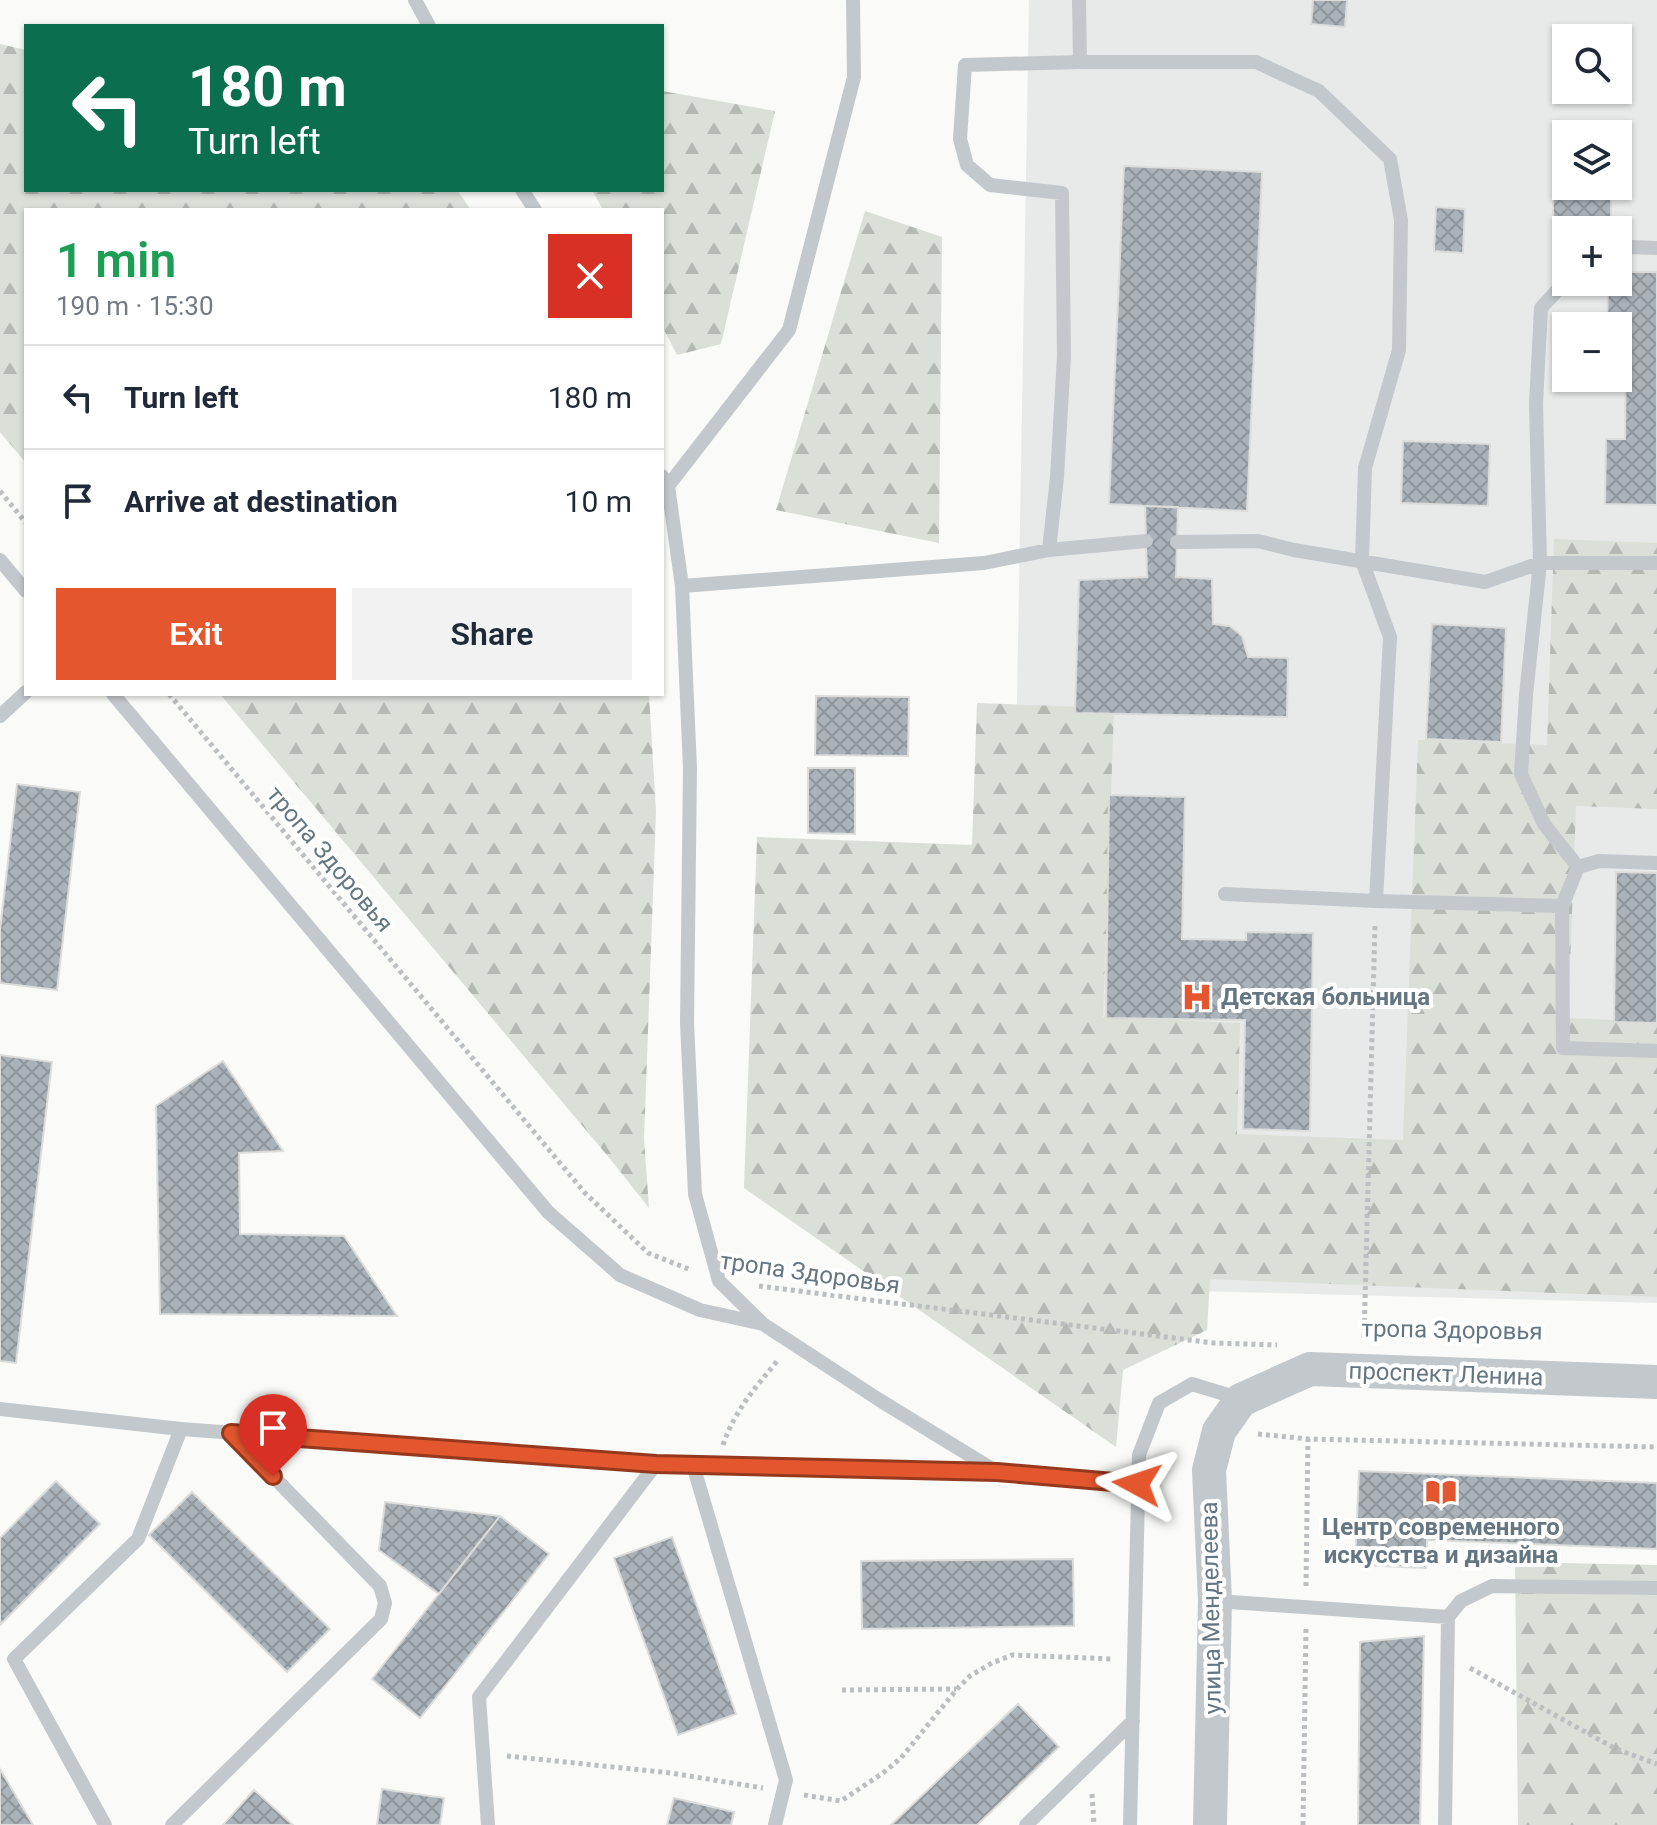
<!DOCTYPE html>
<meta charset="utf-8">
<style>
:root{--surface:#fff;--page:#f2f2f3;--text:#1f2937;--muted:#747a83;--line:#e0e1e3;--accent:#e4572e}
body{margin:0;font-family:Roboto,sans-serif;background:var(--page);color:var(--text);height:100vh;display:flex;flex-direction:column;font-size:30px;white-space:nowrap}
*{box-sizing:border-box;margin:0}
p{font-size:26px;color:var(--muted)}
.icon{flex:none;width:44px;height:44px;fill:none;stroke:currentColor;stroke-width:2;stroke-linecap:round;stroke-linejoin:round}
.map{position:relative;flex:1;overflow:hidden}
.sheet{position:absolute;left:24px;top:208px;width:640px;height:488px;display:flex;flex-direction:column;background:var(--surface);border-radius:0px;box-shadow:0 2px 6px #0004}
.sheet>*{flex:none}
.guide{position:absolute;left:24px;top:24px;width:640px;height:168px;border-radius:0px;box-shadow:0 2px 6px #0004;background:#0b6e4f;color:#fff;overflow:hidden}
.fabs{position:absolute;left:1552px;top:24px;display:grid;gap:16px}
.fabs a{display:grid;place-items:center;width:80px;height:80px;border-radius:0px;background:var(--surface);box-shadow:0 2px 6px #0004;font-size:40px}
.pin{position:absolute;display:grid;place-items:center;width:68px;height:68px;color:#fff;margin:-82px -34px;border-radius:50% 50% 50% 0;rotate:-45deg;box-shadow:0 0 8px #0007}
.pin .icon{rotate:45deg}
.me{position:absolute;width:88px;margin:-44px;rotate:275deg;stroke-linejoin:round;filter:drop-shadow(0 0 6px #0008)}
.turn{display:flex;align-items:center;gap:28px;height:168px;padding:0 32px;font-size:36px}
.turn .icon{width:104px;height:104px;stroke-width:2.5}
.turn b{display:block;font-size:56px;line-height:68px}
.round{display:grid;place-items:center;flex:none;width:84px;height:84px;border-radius:0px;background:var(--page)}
.overview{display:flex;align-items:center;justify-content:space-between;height:136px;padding:0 32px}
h1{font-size:48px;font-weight:600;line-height:60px;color:#1e9e55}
.cta{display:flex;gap:16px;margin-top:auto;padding:16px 32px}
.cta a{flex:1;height:92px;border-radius:0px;background:var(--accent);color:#fff;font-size:32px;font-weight:600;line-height:92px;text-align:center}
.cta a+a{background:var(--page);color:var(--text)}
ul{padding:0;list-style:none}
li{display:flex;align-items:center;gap:24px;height:104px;padding:0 32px;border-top:2px solid var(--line)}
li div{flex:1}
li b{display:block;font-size:30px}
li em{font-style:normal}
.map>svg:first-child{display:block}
.built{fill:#e8e9e9;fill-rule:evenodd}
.forest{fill:url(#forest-firs)}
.building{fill:url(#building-cross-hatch);stroke:#dcdcda;stroke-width:2}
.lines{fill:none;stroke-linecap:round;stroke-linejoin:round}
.path{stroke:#bbbfc2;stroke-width:5;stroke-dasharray:4 4;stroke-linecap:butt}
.service{stroke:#c3c8cc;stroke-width:14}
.tertiary{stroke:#c3c8cc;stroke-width:34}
.route-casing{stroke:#94391e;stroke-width:20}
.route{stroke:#e4572e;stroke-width:14}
.labels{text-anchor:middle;stroke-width:8;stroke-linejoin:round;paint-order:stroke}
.street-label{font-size:24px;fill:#657683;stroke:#fff}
.poi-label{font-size:24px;font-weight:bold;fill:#657683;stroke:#fff;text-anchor:start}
</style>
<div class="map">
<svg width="1657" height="1825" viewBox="0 0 1657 1825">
<defs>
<pattern id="forest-firs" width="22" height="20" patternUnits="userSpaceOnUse" patternTransform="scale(2)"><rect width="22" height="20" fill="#dadfd7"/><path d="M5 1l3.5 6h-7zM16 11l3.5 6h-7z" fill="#b4b9b4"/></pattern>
<pattern id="building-cross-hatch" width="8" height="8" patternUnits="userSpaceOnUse" patternTransform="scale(2)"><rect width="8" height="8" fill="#aab3b9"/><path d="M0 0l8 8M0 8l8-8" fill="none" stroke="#8e969c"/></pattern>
</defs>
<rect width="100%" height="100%" fill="#fafaf8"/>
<!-- built -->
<path class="built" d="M1029,0H1657V1303L1007,1286ZM1566,38H1618V90H1566ZM1566,134H1618V186H1566ZM1566,230H1618V282H1566ZM1566,326H1618V378H1566Z"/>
<!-- forest -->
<path class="forest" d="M0,44L26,50V190H457L471,210H26V463L0,432Z
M662,91L775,111L721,344L677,355L662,326V210H603L592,190H662Z
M865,211L942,237L939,543L776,510Z
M1554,539L1657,543V809L1576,806L1568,1018L1657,1022V1297L1210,1279L1207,1330L1123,1370L1116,1447L744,1188L757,837L972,845L977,703L1114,708L1103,1017L1240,1023L1237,1134L1403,1140L1418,740L1547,745Z
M220,694H649L656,812L644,1139L649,1208L611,1160Z
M1515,1562L1657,1565V1825H1518Z"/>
<!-- building -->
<path class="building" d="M1313,0H1347L1345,27L1311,24Z
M1124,166L1262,172L1247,511L1109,504Z
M1553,169H1566V186H1611V226L1553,225Z
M1436,207L1465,209L1463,253L1434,251Z
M1618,272H1657V505L1605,504L1606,439H1625L1626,335H1618V326H1607L1608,282H1618Z
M1403,441L1490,444L1488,506L1401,503Z
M1145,506L1178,507L1176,577L1212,579L1213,624L1230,626L1242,636L1248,657L1288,658L1287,717L1075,713L1079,580L1147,577Z
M1432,624L1506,628L1501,742L1426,739Z
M816,696L909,697L908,756L815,755Z
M808,768H855V834L808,833Z
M17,784L80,792L57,990L0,983V930Z
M1109,795L1185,797L1182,939L1246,940V932L1313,933L1310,1131L1243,1129L1245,1020L1106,1018Z
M1616,872L1657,873V1023L1614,1022Z
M0,1055L52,1062L16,1363L0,1361Z
M223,1061L283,1151L239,1153L240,1234L344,1236L397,1316L160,1314L156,1106Z
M1359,1471L1657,1483V1549L1427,1540L1426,1568L1355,1565Z
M56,1481L100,1524L0,1625V1538Z
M192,1492L330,1629L287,1672L149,1535Z
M385,1502L500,1516L439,1594L379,1550Z
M500,1516L549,1554L420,1718L372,1679Z
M672,1537L736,1714L678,1735L614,1558Z
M1073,1559L1074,1626L862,1629L861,1561Z
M1424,1636L1420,1825H1358L1360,1642Z
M1018,1704L1059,1747L977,1825H891Z
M0,1769L33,1825H0Z
M382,1789L444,1798L440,1825H377Z
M254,1790L293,1825H223Z
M674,1798L734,1812L731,1825H667Z"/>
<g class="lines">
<!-- path -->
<path class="path" d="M0,491L26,523
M169,694L585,1193L648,1253L691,1270
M759,1286L1214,1343L1277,1345
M1364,1338L1375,924
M1258,1434L1308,1439L1657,1447
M723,1445C735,1410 755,1388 778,1360
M1306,1586L1308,1439
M1470,1668L1616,1749L1657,1764
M842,1690L956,1689
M507,1756L671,1773L763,1788
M1092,1794L1094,1825
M804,1795L841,1801L883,1773L901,1758L957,1689L970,1676L992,1663L1012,1655L1113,1659
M1303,1825L1306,1628"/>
<!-- service -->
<path class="service" d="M415,0L429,26
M1079,0L1080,62
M522,190L535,210
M1618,252L1630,247L1657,248
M1566,281L1541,308L1536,404L1540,563L1526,695L1521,774L1544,824L1578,867
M662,476L668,486L682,586L690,768L687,1023L695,1194L719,1281L763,1324L881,1401L997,1472L1137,1484
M668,486L789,330L854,77L853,0
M1177,542L1258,541L1294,550L1485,582L1540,563H1657
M1049,550L1146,541
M0,560L26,591
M682,586L984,563L1049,550L1057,477L1064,356L1062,193L990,185L967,165L960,139L965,65L1080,62H1256L1319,91L1390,159L1401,220L1399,350L1365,468L1362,561L1390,637L1376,901
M113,694L548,1212L620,1275L700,1310L763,1324
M0,716L26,692
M1225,894L1376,901L1562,906L1563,1048L1657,1051
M1562,906L1578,867L1599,861L1657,863
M0,1409L181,1429L656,1464L993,1472
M693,1465L786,1780L775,1825
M1216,1601L1448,1617L1461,1601L1492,1586L1657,1588
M105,1825L14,1659L138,1539L181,1429
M172,1825L381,1619L385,1603L380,1586L231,1433
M488,1825L479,1697L656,1464
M1026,1825L1133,1721
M1130,1825L1139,1455L1159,1403L1192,1384L1241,1399
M1445,1825L1448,1617"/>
<!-- tertiary -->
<path class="tertiary" d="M1210,1825L1215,1601L1209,1470L1219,1431L1241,1400L1310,1369L1657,1382"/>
</g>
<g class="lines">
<defs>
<path id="route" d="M273,1476L231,1433L656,1464L997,1472L1137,1484"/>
</defs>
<!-- route casing -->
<use href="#route" class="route-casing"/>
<!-- route -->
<use href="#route" class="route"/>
</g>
<!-- icons -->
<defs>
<symbol id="hospital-bare" viewBox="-9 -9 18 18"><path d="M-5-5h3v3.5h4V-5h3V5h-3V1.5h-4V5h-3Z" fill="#e4572e" stroke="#fff" stroke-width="2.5" paint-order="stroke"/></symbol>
<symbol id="library-bare" viewBox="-9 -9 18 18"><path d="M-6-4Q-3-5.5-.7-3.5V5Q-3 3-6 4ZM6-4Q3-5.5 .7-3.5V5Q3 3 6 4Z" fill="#e4572e" stroke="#fff" stroke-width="2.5" paint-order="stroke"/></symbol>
</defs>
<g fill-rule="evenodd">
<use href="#hospital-bare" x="1175" y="975" width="44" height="44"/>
<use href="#library-bare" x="1419" y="1470" width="44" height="44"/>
</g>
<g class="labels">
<!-- street labels -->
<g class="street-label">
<text transform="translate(330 859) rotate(50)" y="8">тропа Здоровья</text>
<text transform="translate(810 1273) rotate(8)" y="8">тропа Здоровья</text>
<text transform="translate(1452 1330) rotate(1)" y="8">тропа Здоровья</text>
<text transform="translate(1446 1374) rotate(2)" y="8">проспект Ленина</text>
<text transform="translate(1211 1608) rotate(-91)" y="8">улица Менделеева</text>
</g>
<!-- poi labels -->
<g class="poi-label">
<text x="1221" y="1005">Детская больница</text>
<text x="1441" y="1535" text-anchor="middle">Центр современного<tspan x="1441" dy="28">искусства и дизайна</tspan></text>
</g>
</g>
</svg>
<div class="fabs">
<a><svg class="icon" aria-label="search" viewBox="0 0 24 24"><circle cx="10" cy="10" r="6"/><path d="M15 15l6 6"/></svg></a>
<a><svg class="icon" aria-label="layers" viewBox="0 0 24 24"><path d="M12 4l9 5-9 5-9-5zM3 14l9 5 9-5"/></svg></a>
<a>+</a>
<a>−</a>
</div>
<div class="pin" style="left:273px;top:1476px;background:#d93025"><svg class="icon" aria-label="arrive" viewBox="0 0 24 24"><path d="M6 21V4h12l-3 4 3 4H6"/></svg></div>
<svg class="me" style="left:1137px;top:1484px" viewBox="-20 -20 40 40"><path d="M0-17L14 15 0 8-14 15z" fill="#e4572e" stroke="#fff" stroke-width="4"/></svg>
<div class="guide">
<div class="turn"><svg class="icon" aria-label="left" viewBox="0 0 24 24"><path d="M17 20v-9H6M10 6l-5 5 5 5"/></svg><div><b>180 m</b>Turn left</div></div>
</div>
<section class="sheet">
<div class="overview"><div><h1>1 min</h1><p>190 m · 15:30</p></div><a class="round" style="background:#d93025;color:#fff"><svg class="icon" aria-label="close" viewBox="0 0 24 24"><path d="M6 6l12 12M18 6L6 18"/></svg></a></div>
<ul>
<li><svg class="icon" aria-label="left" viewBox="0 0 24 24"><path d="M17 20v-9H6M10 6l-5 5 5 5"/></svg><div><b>Turn left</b></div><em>180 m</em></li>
<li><svg class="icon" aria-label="arrive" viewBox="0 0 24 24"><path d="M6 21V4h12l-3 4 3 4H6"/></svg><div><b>Arrive at destination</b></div><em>10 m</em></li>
</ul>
<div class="cta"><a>Exit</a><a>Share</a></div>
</section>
</div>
